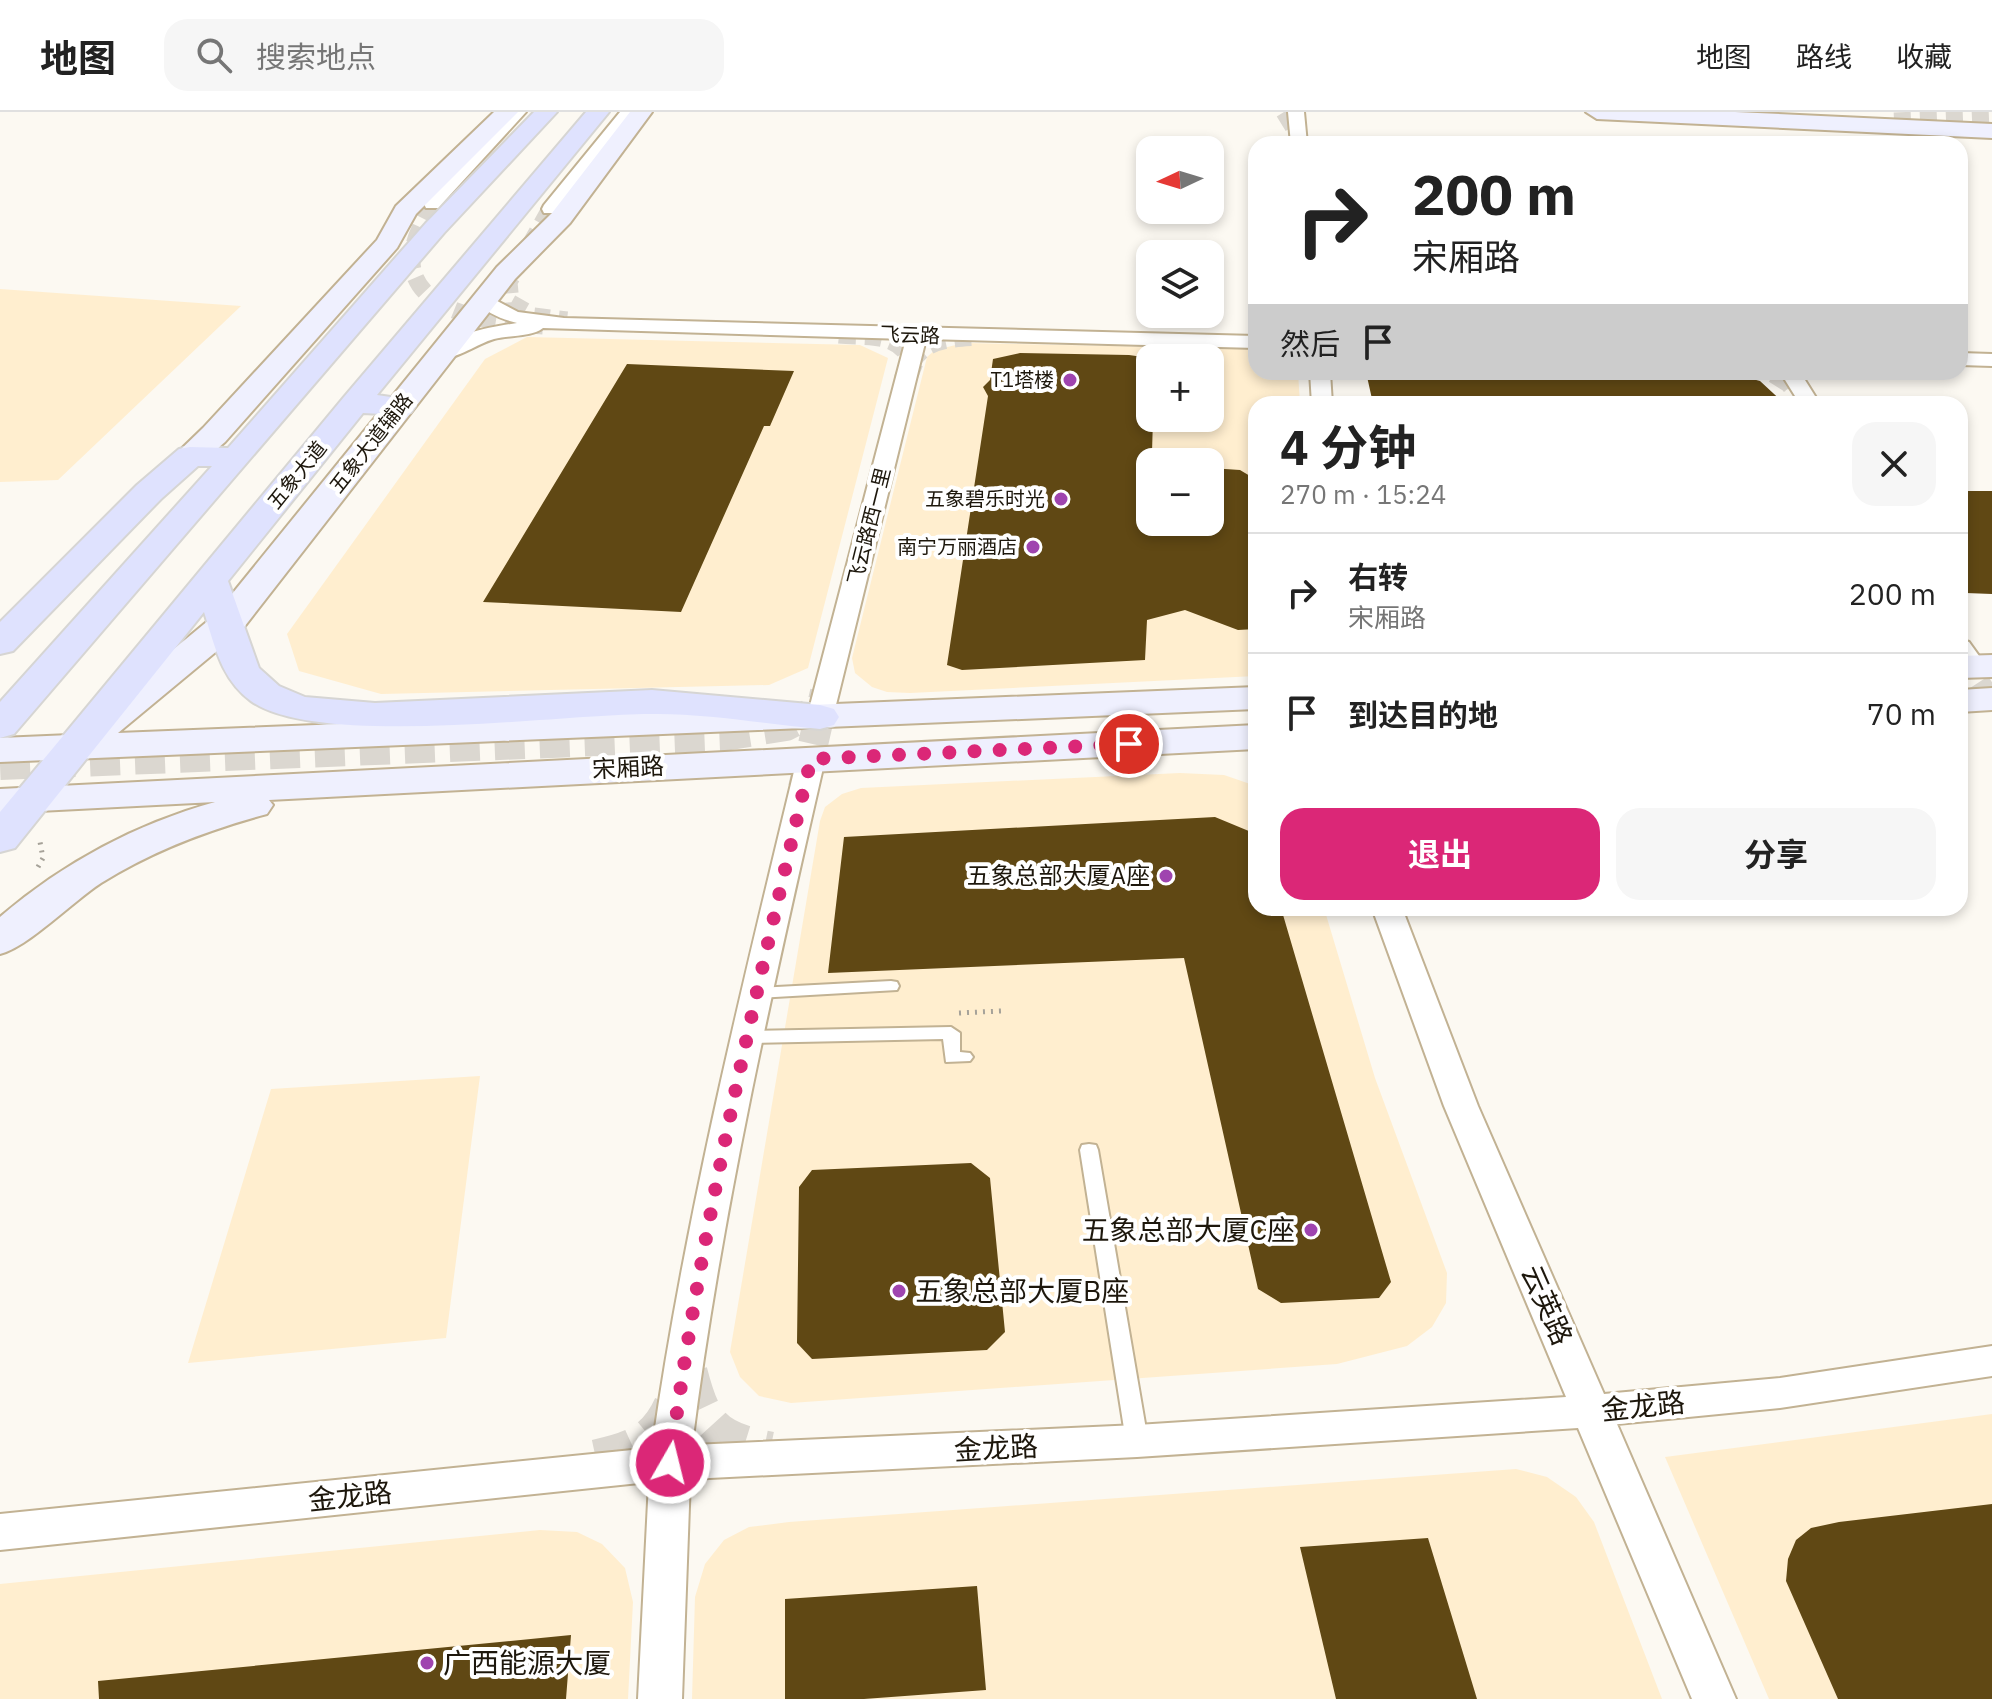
<!DOCTYPE html>
<html lang="zh">
<meta charset="utf-8">
<style>
:root{--surface:#fff;--page:#f6f6f6;--text:#222;--muted:#767676;--line:#e0e0e0;--accent:#db2777}
body{margin:0;font-family:"IBM Plex Sans","Noto Sans SC",sans-serif;background:var(--page);color:var(--text);height:100vh;display:flex;flex-direction:column;font-size:30px;white-space:nowrap}
*{box-sizing:border-box;margin:0}
p{font-size:26px;color:var(--muted)}
.icon{flex:none;width:44px;height:44px;fill:none;stroke:currentColor;stroke-width:2;stroke-linecap:round;stroke-linejoin:round}
.map{position:relative;flex:1;overflow:hidden}
.side{position:absolute;left:1248px;top:284px;width:720px;height:520px;display:flex;flex-direction:column;background:var(--surface);border-radius:24px;box-shadow:0 4px 12px #0003}
.side>*{flex:none}
.hud{position:absolute;left:1248px;top:24px;width:720px;height:244px;border-radius:24px;box-shadow:0 4px 12px #0003;background:#fff;color:var(--text);overflow:hidden}
.needle{width:52px;rotate:266deg}
.tools{position:absolute;left:1136px;top:24px;display:grid;gap:16px}
.tools a{display:grid;place-items:center;width:88px;height:88px;border-radius:16px;background:var(--surface);box-shadow:0 4px 12px #0003;font-size:40px}
.pin{position:absolute;display:grid;place-items:center;width:68px;height:68px;color:#fff;margin:-34px;border:4px solid #fff;border-radius:50%;box-shadow:0 2px 8px #0007}
.me{position:absolute;width:88px;margin:-44px;rotate:8deg;stroke-linejoin:round;filter:drop-shadow(0 0 6px #0008)}
.turn{display:flex;align-items:center;gap:28px;height:168px;padding:0 32px;font-size:36px}
.turn .icon{width:104px;height:104px;stroke-width:2.5}
.turn b{display:block;font-size:56px;line-height:68px}
.then{display:flex;align-items:center;height:76px;padding:0 32px;background:#0003;gap:16px;font-size:30px}
.round{display:grid;place-items:center;flex:none;width:84px;height:84px;border-radius:24px;background:var(--page)}
.summary{display:flex;align-items:center;justify-content:space-between;height:136px;padding:0 32px}
h1{font-size:48px;font-weight:700;line-height:60px}
.cta{display:flex;gap:16px;margin-top:auto;padding:16px 32px}
.cta a{flex:1;height:92px;border-radius:24px;background:var(--accent);color:#fff;font-size:32px;font-weight:700;line-height:92px;text-align:center}
.cta a+a{background:var(--page);color:var(--text)}
ul{padding:0;list-style:none}
li{display:flex;align-items:center;gap:24px;height:120px;padding:0 32px;border-top:2px solid var(--line)}
li div{flex:1}
li b{display:block;font-size:30px}
li em{font-style:normal}
header{display:flex;align-items:center;gap:48px;box-sizing:border-box;height:112px;padding:0 40px;background:var(--surface);border-bottom:2px solid var(--line)}
header strong{font-size:38px}
nav{display:flex;gap:44px;margin-inline-start:auto;font-size:28px}
.search{width:560px;height:72px;background:var(--page);display:flex;align-items:center;gap:20px;box-sizing:border-box;padding:0 28px;border-radius:24px;color:var(--muted);font-size:30px}
.map>svg:first-child{display:block}
.built{fill:#ffeecf;fill-rule:evenodd}
.building{fill:#604814}
.lines{fill:none;stroke-linecap:round;stroke-linejoin:round}
.street-tunnel-far3{stroke:#dbd7d0;stroke-width:17;stroke-dasharray:17 9;stroke-linecap:butt}
.street-tunnel-far2{stroke:#dbd7d0;stroke-width:23;stroke-dasharray:23 11;stroke-linecap:butt}
.street-tunnel-far1{stroke:#dbd7d0;stroke-width:30;stroke-dasharray:30 15;stroke-linecap:butt}
.street-tunnel{stroke:#dbd7d0;stroke-width:39;stroke-dasharray:39 20;stroke-linecap:butt}
.lane-casing{stroke:#c2b293;stroke-width:4}
.street-casing{stroke:#c2b293;stroke-width:4}
.secondary-casing{stroke:#c2b293;stroke-width:4}
.primary-casing{stroke:#d6d5d3;stroke-width:4}
.path{stroke:#a6a299;stroke-width:5;stroke-dasharray:2 6;stroke-linecap:butt}
.lane{fill:#fff;fill-rule:evenodd}
.street{fill:#fff;fill-rule:evenodd}
.secondary{fill:#eff0fe;fill-rule:evenodd}
.primary{fill:#dfe2fe;fill-rule:evenodd}
.route{stroke:#db2777;stroke-width:14;stroke-dasharray:0 25.2}
.poi-dot{fill:#9f44af;stroke:#fff;stroke-width:3}
.labels{text-anchor:middle;stroke-width:8;stroke-linejoin:round;paint-order:stroke}
.far-street-label{font-size:20px;fill:#1d170c;stroke:#fff}
.far-poi-label{font-size:20px;fill:#1d170c;stroke:#fff;text-anchor:end}
.street-label{font-size:24px;fill:#1d170c;stroke:#fff}
.poi-label{font-size:24px;fill:#1d170c;stroke:#fff;text-anchor:end}
.near-poi-label{font-size:28px;fill:#1d170c;stroke:#fff;text-anchor:start}
.near-street-label{font-size:28px;fill:#1d170c;stroke:#fff}
</style>
<header>
<strong>地图</strong>
<div class="search"><svg class="icon" aria-label="search" viewBox="0 0 24 24"><circle cx="10" cy="10" r="6"/><path d="M15 15l6 6"/></svg>搜索地点</div>
<nav><a>地图</a><a>路线</a><a>收藏</a></nav>
</header>
<div class="map">
<svg width="1992" height="1587" viewBox="0 0 1992 1587">
<rect width="100%" height="100%" fill="#fcf9f2"/>
<!-- built -->
<path class="built" d="M0,177L241,194L58,368L0,370Z
M527,225L860,233L888,246L808,556L769,573L381,582L299,559L287,522L485,247Z
M964,231L1256,237V260H1298L1300,292H1256V564L910,581L887,580L872,575L855,561L852,546L927,245L935,238ZM1150,246H1210V306H1150ZM1150,350H1210V410H1150Z
M1180,661L1224,663L1256,674V796H1324L1375,966L1447,1161L1446,1191L1432,1215L1407,1234L1337,1252L791,1291L759,1284L740,1265L730,1240L820,709L825,695L842,682L861,676Z
M480,964L446,1226L188,1251L271,977Z
M1992,1302V1587H1769L1665,1345Z
M1516,1357L1547,1365L1576,1385L1594,1410L1662,1587H692L695,1485L705,1452L724,1428L749,1415L789,1410Z
M540,1418L577,1420L602,1432L625,1456L633,1490L628,1587H0V1472Z"/>
<!-- building -->
<path class="building" d="M1020,241L1129,243L1150,246V306H1153L1150,410H1210V356L1240,358L1250,364L1256,433V517L1238,518L1185,498L1147,508L1145,548L962,558L947,553L988,284L983,275L990,268L993,247Z
M627,252L794,259L770,314H764L681,500L483,490Z
M1366,260H1726L1760,269L1785,292H1474L1372,287Z
M1960,379H1992V482L1966,481L1960,472Z
M1215,705L1256,722V796H1281L1391,1170L1379,1186L1281,1191L1258,1177L1184,846L828,861L844,725Z
M971,1051L990,1066L1005,1220L987,1238L812,1247L797,1231L799,1075L812,1058Z
M1992,1392V1587H1838L1786,1469L1788,1447L1796,1428L1811,1416L1839,1410Z
M1428,1426L1477,1587H1336L1300,1435Z
M977,1474L986,1578L864,1587H785V1487Z
M571,1523L566,1587H99L98,1569Z"/>
<g class="lines">
<!-- street-tunnel-far3 -->
<path class="street-tunnel-far3" d="M1284,0L1300,26
M1894,9L1992,5
M432,92C423,110 411,130 412,151C416,205 503,211 543,214
M550,97L509,170L511,191L534,204L567,208
M839,223C867,226 895,220 910,247
M911,252C926,226 953,227 980,225"/>
<!-- street-tunnel-far2 -->
<path class="street-tunnel-far2" d="M1775,260L1791,270L1805,292
M905,268L912,250
M1960,542L1986,582
M824,582L825,578"/>
<!-- street-tunnel-far1 -->
<path class="street-tunnel-far1" d="M1984,580L1992,592
M0,653L724,624L786,614L809,602
M803,676L825,580"/>
<!-- street-tunnel -->
<path class="street-tunnel" d="M688,1260C702,1315 714,1328 770,1339
M596,1347C633,1339 657,1330 673,1294"/>
<defs>
<path id="lane" d="M891,869L897,870L899,874L897,878L756,886L748,881L756,876Z
M951,915L960,921V940L970,941L973,945L970,949L946,950L943,927L747,931L738,925L747,919Z
M1089,1032L1096,1033L1098,1038L1148,1329L1145,1335L1137,1338L1129,1335L1126,1329L1080,1038L1082,1033Z"/>
<path id="street" d="M510,0H526L438,96H426L424,92L426,88Z
M620,0H636L556,101H544L542,97L544,93Z
M1288,0H1304L1307,32H1291Z
M484,182L518,200L564,206L1256,224V236L926,227L833,605L829,611H811L807,605L906,227L543,216C532,225 509,223 494,227C476,232 452,251 434,246L431,242C449,222 491,215 517,211C501,207 486,201 475,188Z
M1960,241L1992,242V254L1960,253Z
M1310,260H1330L1332,292H1312Z
M1780,260H1800L1820,292H1800Z
M1960,527L1969,530L1987,555L1983,560H1965L1960,553Z
M811,639L821,641L825,647C773,874 721,1102 692,1333L1137,1313L1566,1285L1444,994L1372,796H1402L1478,994L1604,1282L1780,1266L1992,1234V1264L1780,1296L1617,1312L1736,1587H1692L1578,1316L1137,1345L690,1367L682,1587H638L649,1370L0,1438V1402L652,1336C685,1104 742,875 797,647L801,641Z"/>
<path id="secondary" d="M494,0H518L416,102L397,136L225,330C210,343 200,356 179,351L174,344L203,316L377,128L396,94Z
M630,0H652L570,111L515,167L241,519L118,621L1256,575V597L0,650V626L70,623L215,503L497,155L552,101Z
M1586,0H1735L1992,12V26L1597,7Z
M1992,543V565L1960,566V544Z
M1992,576V598L1960,600V578Z
M1256,613V637L269,688L273,693L267,702C208,718 152,739 101,771C72,790 28,835 0,842V805C63,751 136,712 215,690L0,701V677Z"/>
<path id="primary" d="M534,0H557L444,121L14,622L0,626V590L212,354H198L161,387L13,539L0,542V510L137,373L179,337L190,335L228,336L426,111Z
M586,0H609L377,283L411,288L415,294L411,300L400,303L363,301L228,469L259,556L279,574L305,585L375,591L652,578L820,593L834,597L839,605L834,613L820,617C764,612 706,601 650,602C561,602 318,637 251,589C221,567 215,534 204,500L15,736L0,740V700L344,285Z"/>
</defs>
<!-- lane casing -->
<use href="#lane" class="lane-casing"/>
<!-- street casing -->
<use href="#street" class="street-casing"/>
<!-- secondary casing -->
<use href="#secondary" class="secondary-casing"/>
<!-- primary casing -->
<use href="#primary" class="primary-casing"/>
<!-- path -->
<path class="path" d="M38,755L43,746L40,730
M959,901L1001,899"/>
<!-- lane -->
<use href="#lane" class="lane"/>
<!-- street -->
<use href="#street" class="street"/>
<!-- secondary -->
<use href="#secondary" class="secondary"/>
<!-- primary -->
<use href="#primary" class="primary"/>
</g>
<g class="lines">
<!-- route -->
<path class="route" d="M670,1351C701,1114 756,880 811,647L1129,632"/>
</g>
<!-- markers -->
<g class="poi-dot">
<circle cx="1070" cy="268" r="8"/>
<circle cx="1061" cy="387" r="8"/>
<circle cx="1033" cy="435" r="8"/>
<circle cx="1166" cy="764" r="8"/>
<circle cx="1311" cy="1118" r="8"/>
<circle cx="899" cy="1179" r="8"/>
<circle cx="427" cy="1551" r="8"/>
</g>
<g class="labels">
<!-- far-street labels -->
<g class="far-street-label">
<text transform="translate(910 223) rotate(2)" y="7">飞云路</text>
<text transform="translate(371 331) rotate(-52)" y="7">五象大道辅路</text>
<text transform="translate(297 363) rotate(-51)" y="7">五象大道</text>
<text transform="translate(869 414) rotate(-76)" y="7">飞云路西一里</text>
</g>
<!-- far-poi labels -->
<g class="far-poi-label">
<text x="1054" y="275">T1塔楼</text>
<text x="1045" y="394">五象碧乐时光</text>
<text x="1017" y="442">南宁万丽酒店</text>
</g>
<!-- street labels -->
<g class="street-label">
<text transform="translate(628 656) rotate(-3)" y="8">宋厢路</text>
</g>
<!-- poi labels -->
<g class="poi-label">
<text x="1150" y="772">五象总部大厦A座</text>
</g>
<!-- near-poi labels -->
<g class="near-poi-label">
<text x="1295" y="1128" text-anchor="end">五象总部大厦C座</text>
<text x="915" y="1189">五象总部大厦B座</text>
<text x="443" y="1561">广西能源大厦</text>
</g>
<!-- near-street labels -->
<g class="near-street-label">
<text transform="translate(1547 1193) rotate(66)" y="10">云英路</text>
<text transform="translate(1643 1294) rotate(-6)" y="10">金龙路</text>
<text transform="translate(996 1336) rotate(-3)" y="10">金龙路</text>
<text transform="translate(350 1384) rotate(-6)" y="10">金龙路</text>
</g>
</g>
</svg>
<div class="tools">
<a><svg class="needle" viewBox="-14 -14 28 28"><path d="M0-13l5 13h-10z" fill="#e53935"/><path d="M0 13l5-13h-10z" fill="#767676"/></svg></a>
<a><svg class="icon" aria-label="layers" viewBox="0 0 24 24"><path d="M12 4l9 5-9 5-9-5zM3 14l9 5 9-5"/></svg></a>
<a>+</a>
<a>−</a>
</div>
<div class="pin" style="left:1129px;top:632px;background:#d93025"><svg class="icon" aria-label="arrive" viewBox="0 0 24 24"><path d="M6 21V4h12l-3 4 3 4H6"/></svg></div>
<svg class="me" style="left:670px;top:1351px" viewBox="-20 -20 40 40"><circle r="17" fill="#db2777" stroke="#fff" stroke-width="3"/><path d="M0-11L8 9 0 5-8 9z" fill="#fff"/></svg>
<div class="hud">
<div class="turn"><svg class="icon" aria-label="right" viewBox="0 0 24 24"><path d="M7 20v-9h11M14 6l5 5-5 5"/></svg><div><b>200 m</b>宋厢路</div></div>
<div class="then">然后<svg class="icon" aria-label="arrive" viewBox="0 0 24 24"><path d="M6 21V4h12l-3 4 3 4H6"/></svg></div>
</div>
<section class="side">
<div class="summary"><div><h1>4 分钟</h1><p>270 m · 15:24</p></div><a class="round"><svg class="icon" aria-label="close" viewBox="0 0 24 24"><path d="M6 6l12 12M18 6L6 18"/></svg></a></div>
<ul>
<li><svg class="icon" aria-label="right" viewBox="0 0 24 24"><path d="M7 20v-9h11M14 6l5 5-5 5"/></svg><div><b>右转</b><p>宋厢路</p></div><em>200 m</em></li>
<li><svg class="icon" aria-label="arrive" viewBox="0 0 24 24"><path d="M6 21V4h12l-3 4 3 4H6"/></svg><div><b>到达目的地</b></div><em>70 m</em></li>
</ul>
<div class="cta"><a>退出</a><a>分享</a></div>
</section>
</div>
